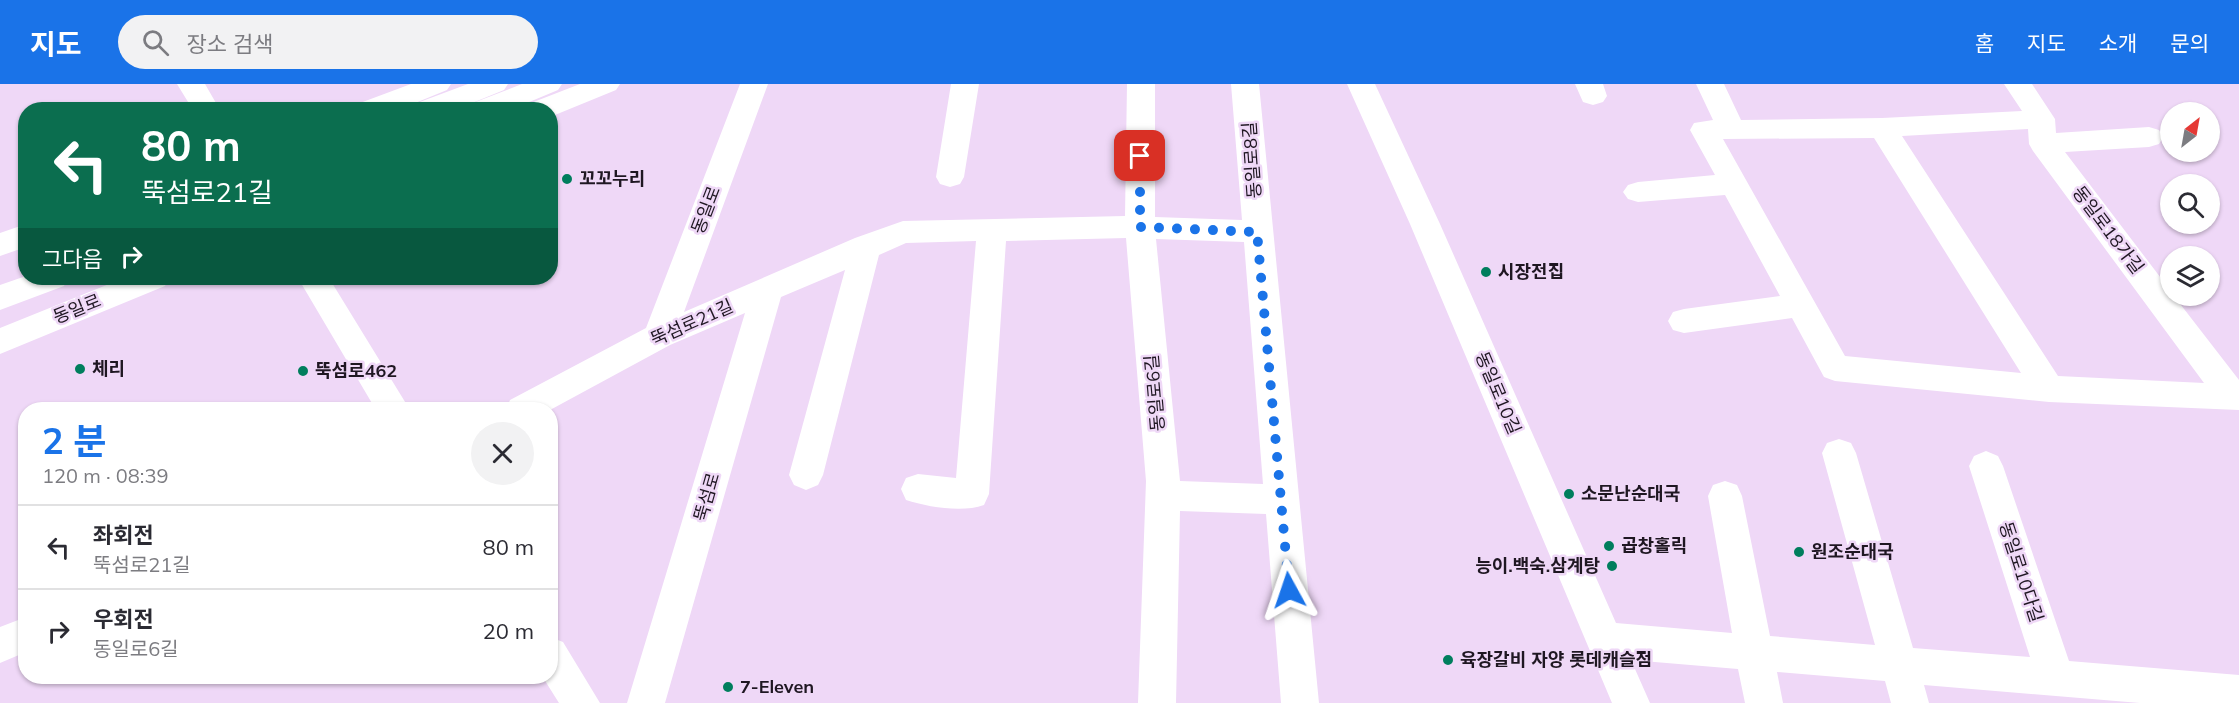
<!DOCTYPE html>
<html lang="ko">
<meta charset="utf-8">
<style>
:root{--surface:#fff;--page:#f2f2f3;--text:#2b2b33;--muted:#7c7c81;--line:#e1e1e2;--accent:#1a73e8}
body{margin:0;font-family:Mulish,"Noto Sans KR",sans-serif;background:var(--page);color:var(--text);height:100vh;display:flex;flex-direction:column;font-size:22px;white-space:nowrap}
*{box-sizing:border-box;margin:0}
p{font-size:20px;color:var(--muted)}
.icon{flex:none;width:33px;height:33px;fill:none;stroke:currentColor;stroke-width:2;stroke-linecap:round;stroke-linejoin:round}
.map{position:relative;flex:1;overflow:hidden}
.side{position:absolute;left:18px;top:318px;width:540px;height:282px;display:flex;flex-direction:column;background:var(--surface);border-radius:24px;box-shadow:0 2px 4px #0004}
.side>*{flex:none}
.top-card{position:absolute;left:18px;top:18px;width:540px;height:183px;border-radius:24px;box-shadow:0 2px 4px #0004;background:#0b6e4f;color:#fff;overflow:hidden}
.needle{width:39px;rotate:31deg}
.buttons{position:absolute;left:2160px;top:18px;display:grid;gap:12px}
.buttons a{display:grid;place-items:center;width:60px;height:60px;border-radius:50%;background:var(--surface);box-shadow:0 2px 4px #0004;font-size:30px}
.pin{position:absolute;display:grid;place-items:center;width:51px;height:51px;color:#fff;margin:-26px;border-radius:12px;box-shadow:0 3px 9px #0006}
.me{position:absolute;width:66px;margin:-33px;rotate:355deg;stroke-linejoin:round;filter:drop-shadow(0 0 4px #0008)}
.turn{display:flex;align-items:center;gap:21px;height:126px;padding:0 24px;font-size:27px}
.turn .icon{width:78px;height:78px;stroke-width:2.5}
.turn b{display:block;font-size:42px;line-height:51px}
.then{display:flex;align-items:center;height:57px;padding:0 24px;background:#0003;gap:12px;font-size:22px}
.round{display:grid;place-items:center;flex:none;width:63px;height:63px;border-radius:32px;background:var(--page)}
.head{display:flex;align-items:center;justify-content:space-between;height:102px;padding:0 24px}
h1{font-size:36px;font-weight:700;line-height:45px;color:var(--accent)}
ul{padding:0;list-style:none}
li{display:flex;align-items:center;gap:18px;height:84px;padding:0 24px;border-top:2px solid var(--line)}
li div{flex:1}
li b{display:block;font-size:22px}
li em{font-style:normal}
header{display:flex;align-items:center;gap:36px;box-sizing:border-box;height:84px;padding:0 30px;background:var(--accent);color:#fff}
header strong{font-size:28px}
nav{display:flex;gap:33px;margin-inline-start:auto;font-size:21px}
.search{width:420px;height:54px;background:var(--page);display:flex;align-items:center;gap:15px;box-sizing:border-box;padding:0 21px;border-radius:33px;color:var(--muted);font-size:22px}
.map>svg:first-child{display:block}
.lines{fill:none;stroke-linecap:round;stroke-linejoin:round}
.minor{fill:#fff;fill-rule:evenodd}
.secondary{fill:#fff;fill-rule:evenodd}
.primary{fill:#fff;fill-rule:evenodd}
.route{stroke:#1a73e8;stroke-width:10;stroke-dasharray:0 18}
.poi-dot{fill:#007e5d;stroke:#efd8f7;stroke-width:2}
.labels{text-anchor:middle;stroke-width:5;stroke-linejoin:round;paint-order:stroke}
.street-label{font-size:18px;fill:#1f1722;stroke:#efd8f7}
.poi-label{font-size:18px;font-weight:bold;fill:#1f1722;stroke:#efd8f7;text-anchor:start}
</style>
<header>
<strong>지도</strong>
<div class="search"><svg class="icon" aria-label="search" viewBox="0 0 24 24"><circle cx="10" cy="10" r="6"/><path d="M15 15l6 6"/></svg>장소 검색</div>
<nav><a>홈</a><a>지도</a><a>소개</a><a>문의</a></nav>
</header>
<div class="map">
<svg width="2239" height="619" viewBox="0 0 2239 619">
<rect width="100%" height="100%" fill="#efd8f7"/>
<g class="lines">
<!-- minor -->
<path class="minor" d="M740,0H768L684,228L855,154L903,137L1125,132L1127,0H1155V133L1242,136L1231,0H1259L1319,619H1281L1266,430L1180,427L1176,619H1138L1146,397L1126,154L1006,157L989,410L984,421C962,429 928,423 906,416L901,405L906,394L918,390L956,394L976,157L906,159L879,171L823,391L818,401L806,406L794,401L789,391L845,186L781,213L665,619H627L745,229L670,261L550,326H506L510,316L646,244ZM1156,155L1244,158L1263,400L1180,397Z
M951,0H979L964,93L960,100L950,103L940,100L936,93Z
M1347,0H1375L1440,140L1616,539L1732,549L1708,412L1713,401L1725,397L1737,401L1742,412L1770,552L1875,561L1822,369L1827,359L1839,355L1851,359L1856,369L1913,564L2030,573L1969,382L1974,372L1986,367L1998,372L2003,382L2069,577L2239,591V619H2140L1924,601L1929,619H1891L1885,597L1777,588L1783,619H1745L1738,585L1631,576L1650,619H1612L1410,140Z
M1575,0H1603L1607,12L1603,18L1593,21L1583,18Z
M1696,0H1724L1741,36L1882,34L2022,27L2004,0H2032L2055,35L2056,49L2149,43L2159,46L2163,53L2159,60L2149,63L2065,68L2170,206V212H2174L2239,296V326L2049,318L1835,297L1824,293L1792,234L1684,249L1673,246L1668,237L1673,228L1684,225L1780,212L1725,111L1638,118L1628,115L1623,108L1628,101L1638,98L1715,91L1690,46L1694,39L1713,36ZM2028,45L2029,60L2033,67L2204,299L2058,292L1902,52ZM1874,54L2021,289L1845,272L1723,55Z
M26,533V568L0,579V543Z"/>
<!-- secondary -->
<path class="secondary" d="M177,0H205L220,26H193Z
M298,194H329L410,326H376Z
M550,553L563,558L600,619H559L542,592H550Z"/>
<!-- primary -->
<path class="primary" d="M411,0H451L447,6L398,26H357L360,19Z
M468,0H508L504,6L455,26H414L417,19Z
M522,0H562L558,6L510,26H470L473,19Z
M580,0H620L616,6L550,33V26H528L531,19Z
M26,140V163L0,172V149Z
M26,192V194H68L64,202L0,226V201Z
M124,194H169L165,202L0,270V244Z"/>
</g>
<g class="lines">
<!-- route -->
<path class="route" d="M1140,72V143L1257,148L1289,506"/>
</g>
<!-- markers -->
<g class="poi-dot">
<circle cx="567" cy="95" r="6"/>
<circle cx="1486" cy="188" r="6"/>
<circle cx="80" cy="285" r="6"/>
<circle cx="303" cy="287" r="6"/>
<circle cx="1569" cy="410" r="6"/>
<circle cx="1609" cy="462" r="6"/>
<circle cx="1799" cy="468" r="6"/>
<circle cx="1612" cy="482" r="6"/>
<circle cx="1448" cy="576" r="6"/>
<circle cx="728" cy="603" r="6"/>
</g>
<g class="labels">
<!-- street labels -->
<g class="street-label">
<text transform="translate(1252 76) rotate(-94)" y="6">동일로8길</text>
<text transform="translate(706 126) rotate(-69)" y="6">동일로</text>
<text transform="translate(2108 146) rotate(53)" y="6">동일로18가길</text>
<text transform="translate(77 225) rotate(-22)" y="6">동일로</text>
<text transform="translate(692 239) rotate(-24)" y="6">뚝섬로21길</text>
<text transform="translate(1155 309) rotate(-95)" y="6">동일로6길</text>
<text transform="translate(1498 309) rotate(67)" y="6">동일로10길</text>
<text transform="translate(707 413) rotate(-74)" y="6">뚝섬로</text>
<text transform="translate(2021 488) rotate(72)" y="6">동일로10다길</text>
</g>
<!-- poi labels -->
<g class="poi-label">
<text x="579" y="101">꼬꼬누리</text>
<text x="1498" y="194">시장전집</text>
<text x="92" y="291">체리</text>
<text x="315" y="293">뚝섬로462</text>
<text x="1581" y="416">소문난순대국</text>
<text x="1621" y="468">곱창홀릭</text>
<text x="1811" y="474">원조순대국</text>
<text x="1600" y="488" text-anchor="end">능이.백숙.삼계탕</text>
<text x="1460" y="582">육장갈비 자양 롯데캐슬점</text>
<text x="740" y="609">7-Eleven</text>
</g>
</g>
</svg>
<div class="buttons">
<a><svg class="needle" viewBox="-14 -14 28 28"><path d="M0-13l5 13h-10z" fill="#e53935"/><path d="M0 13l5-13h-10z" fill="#7c7c81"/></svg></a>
<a><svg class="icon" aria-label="search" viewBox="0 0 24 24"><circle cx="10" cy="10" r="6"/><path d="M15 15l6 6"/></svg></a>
<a><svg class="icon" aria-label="layers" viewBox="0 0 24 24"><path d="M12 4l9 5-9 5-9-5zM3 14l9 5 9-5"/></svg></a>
</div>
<div class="pin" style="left:1140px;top:72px;background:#d93025"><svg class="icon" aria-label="arrive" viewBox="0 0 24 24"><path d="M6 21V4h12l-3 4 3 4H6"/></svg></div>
<svg class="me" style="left:1289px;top:506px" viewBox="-20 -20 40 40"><path d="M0-17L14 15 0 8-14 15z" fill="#1a73e8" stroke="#fff" stroke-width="4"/></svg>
<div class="top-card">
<div class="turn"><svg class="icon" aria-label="left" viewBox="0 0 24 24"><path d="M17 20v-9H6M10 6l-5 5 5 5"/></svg><div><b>80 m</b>뚝섬로21길</div></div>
<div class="then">그다음<svg class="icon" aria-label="right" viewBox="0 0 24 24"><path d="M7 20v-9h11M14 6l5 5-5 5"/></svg></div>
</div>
<section class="side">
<div class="head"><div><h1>2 분</h1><p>120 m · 08:39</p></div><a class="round"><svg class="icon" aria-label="close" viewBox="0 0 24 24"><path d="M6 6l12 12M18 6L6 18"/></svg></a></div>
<ul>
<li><svg class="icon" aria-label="left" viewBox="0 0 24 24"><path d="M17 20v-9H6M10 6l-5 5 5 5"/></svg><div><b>좌회전</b><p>뚝섬로21길</p></div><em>80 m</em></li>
<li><svg class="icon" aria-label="right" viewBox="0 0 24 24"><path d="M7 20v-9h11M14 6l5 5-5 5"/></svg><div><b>우회전</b><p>동일로6길</p></div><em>20 m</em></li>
</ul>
</section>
</div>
